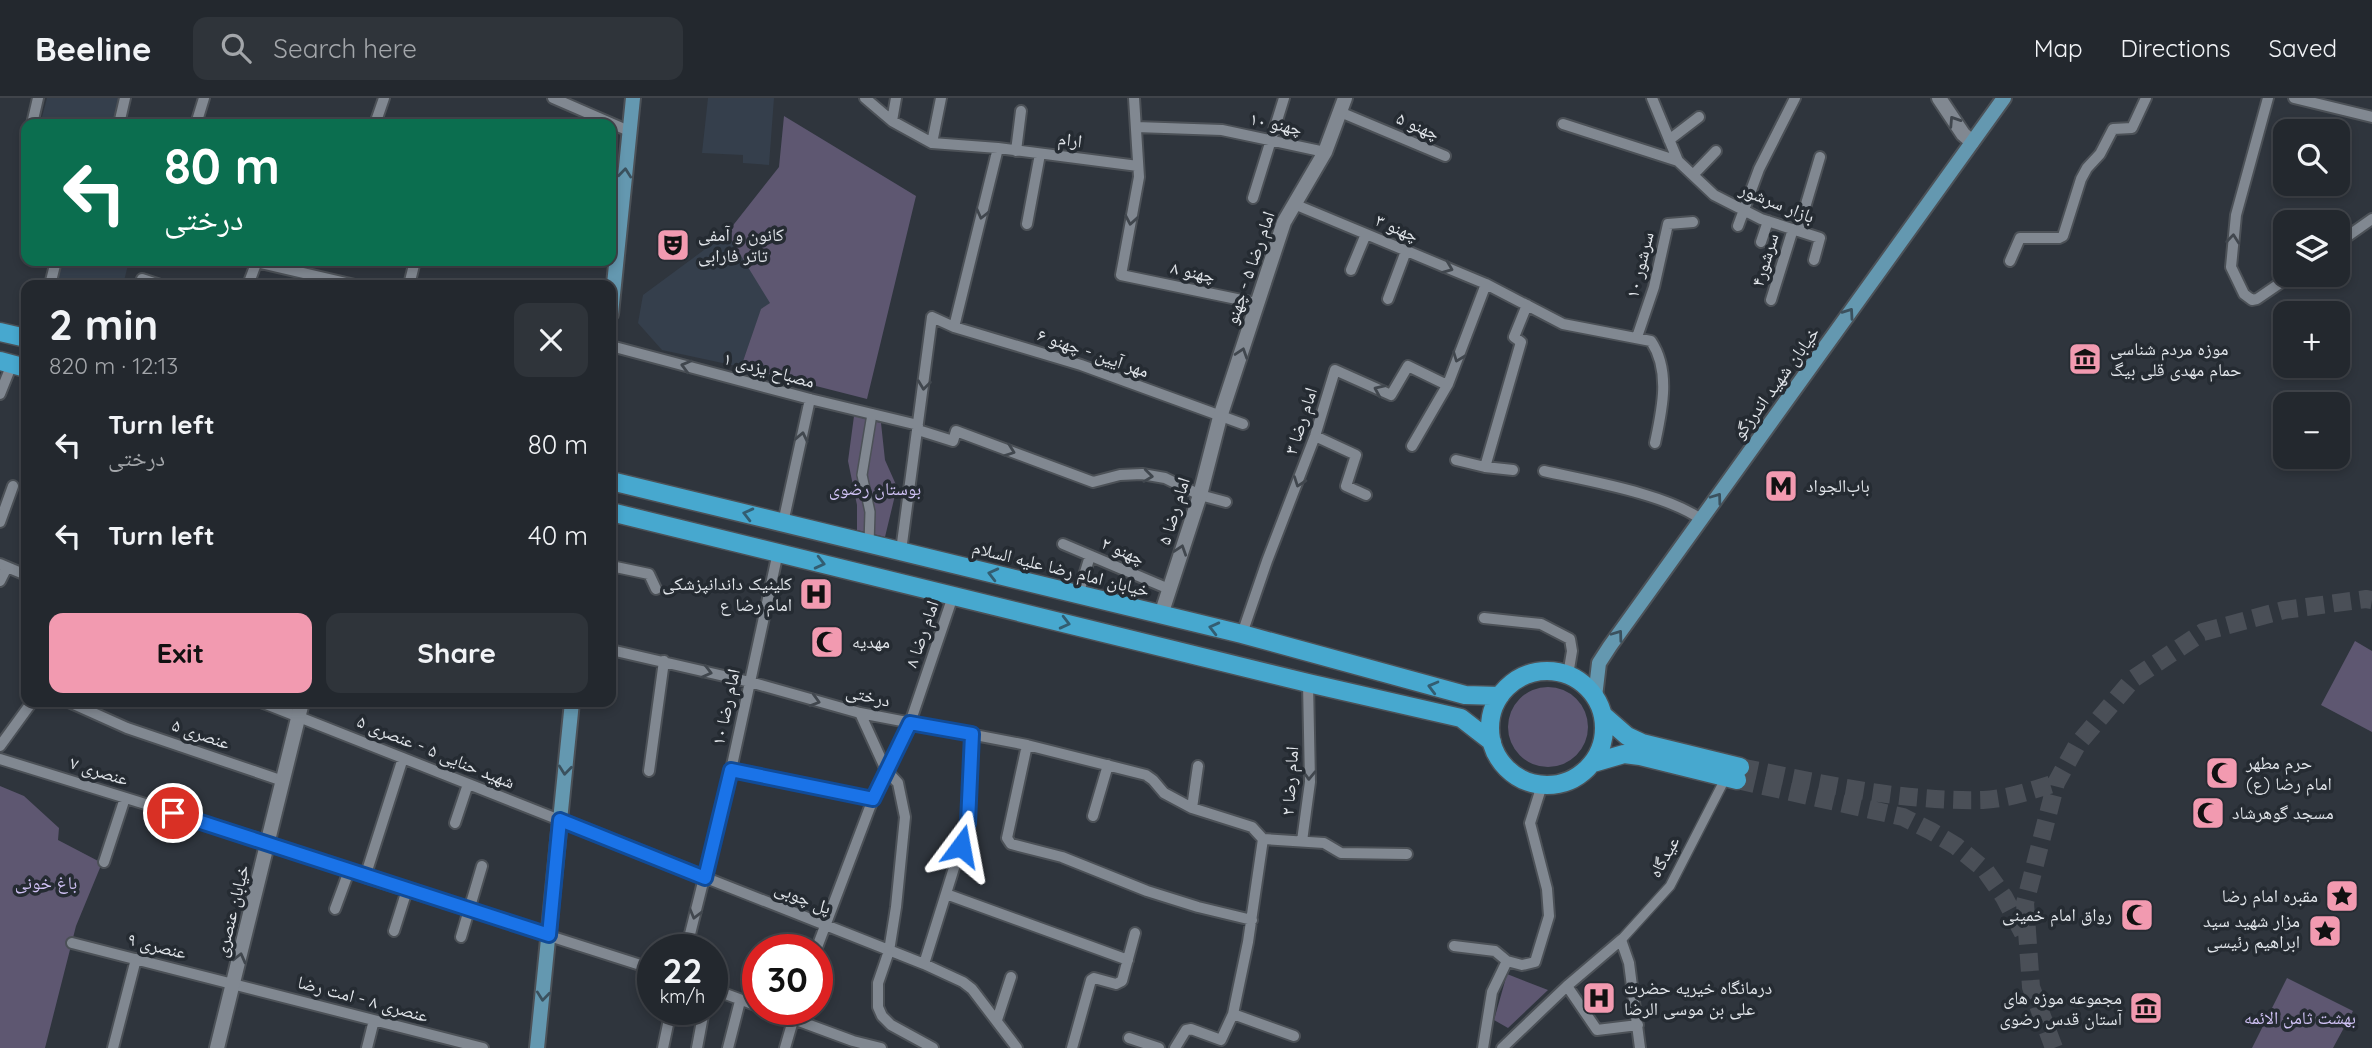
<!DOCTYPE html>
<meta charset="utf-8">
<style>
:root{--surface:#23282e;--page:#2f343a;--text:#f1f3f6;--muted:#a3a6aa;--line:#40444a;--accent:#f29ab0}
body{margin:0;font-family:Quicksand,"Noto Naskh Arabic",sans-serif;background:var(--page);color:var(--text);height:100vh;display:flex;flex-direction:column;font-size:26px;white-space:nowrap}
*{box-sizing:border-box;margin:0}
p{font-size:23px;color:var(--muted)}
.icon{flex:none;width:38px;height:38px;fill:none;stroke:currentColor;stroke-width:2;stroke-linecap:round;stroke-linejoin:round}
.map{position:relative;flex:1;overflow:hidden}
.sheet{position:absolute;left:21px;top:182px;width:595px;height:427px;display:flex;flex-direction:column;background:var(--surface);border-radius:14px;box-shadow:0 4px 10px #0003,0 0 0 2px var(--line)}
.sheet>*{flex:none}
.banner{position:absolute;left:21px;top:21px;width:595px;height:147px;border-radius:14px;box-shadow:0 4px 10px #0003,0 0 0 2px var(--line);background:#0b6e4f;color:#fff;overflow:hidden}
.fabs{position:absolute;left:2273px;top:21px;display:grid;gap:14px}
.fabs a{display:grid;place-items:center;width:77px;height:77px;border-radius:14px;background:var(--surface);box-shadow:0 4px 10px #0003,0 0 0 2px var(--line);font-size:35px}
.speed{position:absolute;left:637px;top:836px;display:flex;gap:14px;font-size:35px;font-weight:700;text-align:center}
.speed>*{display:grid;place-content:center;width:91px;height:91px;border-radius:50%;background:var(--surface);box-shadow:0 4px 10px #0003,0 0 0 2px var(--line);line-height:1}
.speed small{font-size:18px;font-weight:400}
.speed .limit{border:10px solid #d22;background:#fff;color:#111}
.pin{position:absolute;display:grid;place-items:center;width:60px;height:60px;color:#fff;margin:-30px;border:4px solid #fff;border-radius:50%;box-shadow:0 2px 7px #0007}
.me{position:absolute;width:77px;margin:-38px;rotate:13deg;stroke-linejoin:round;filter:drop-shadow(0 0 5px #0008)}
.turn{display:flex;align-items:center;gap:24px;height:147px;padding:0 28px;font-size:32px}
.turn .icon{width:91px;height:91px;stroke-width:2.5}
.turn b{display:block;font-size:49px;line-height:60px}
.round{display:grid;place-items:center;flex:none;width:74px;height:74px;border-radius:14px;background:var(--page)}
.summary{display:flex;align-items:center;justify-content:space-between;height:119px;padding:0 28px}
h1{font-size:42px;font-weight:700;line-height:52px}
.primary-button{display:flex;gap:14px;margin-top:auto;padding:14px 28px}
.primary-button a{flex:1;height:80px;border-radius:14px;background:var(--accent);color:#111;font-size:28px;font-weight:700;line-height:80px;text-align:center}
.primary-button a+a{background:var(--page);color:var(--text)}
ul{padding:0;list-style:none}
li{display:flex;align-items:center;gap:21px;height:91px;padding:0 28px}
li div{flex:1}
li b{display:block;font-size:26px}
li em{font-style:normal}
header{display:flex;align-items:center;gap:42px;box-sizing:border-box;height:98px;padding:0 35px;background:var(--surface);border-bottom:2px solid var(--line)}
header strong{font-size:33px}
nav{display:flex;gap:38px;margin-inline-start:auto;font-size:24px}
.search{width:490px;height:63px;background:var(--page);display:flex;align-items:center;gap:18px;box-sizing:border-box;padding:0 24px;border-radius:14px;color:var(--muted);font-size:26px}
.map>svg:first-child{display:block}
.built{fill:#353f4c}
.green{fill:#5e5771}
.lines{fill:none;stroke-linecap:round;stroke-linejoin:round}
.primary-tunnel{stroke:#4a4f57;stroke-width:18;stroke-dasharray:18 9;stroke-linecap:butt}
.pedestrian-casing{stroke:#4c5157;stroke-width:12}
.minor-casing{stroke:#4c5157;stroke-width:14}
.tertiary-casing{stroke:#4c5157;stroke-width:18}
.secondary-casing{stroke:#4c5157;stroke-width:18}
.primary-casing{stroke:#4c5157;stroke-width:21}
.pedestrian{stroke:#818891;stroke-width:9}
.minor{stroke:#818891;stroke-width:10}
.tertiary{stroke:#818891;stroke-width:14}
.secondary{stroke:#6498b0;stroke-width:14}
.primary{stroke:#47a8cf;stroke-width:18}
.oneway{stroke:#41474e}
.oneway2{stroke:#3b515e}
.oneway3{stroke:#335d71}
.route-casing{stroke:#114b97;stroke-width:18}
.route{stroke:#1a73e8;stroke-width:12}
.labels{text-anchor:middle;stroke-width:7;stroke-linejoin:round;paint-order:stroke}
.street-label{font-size:18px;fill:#e1e5ea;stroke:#252b32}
.poi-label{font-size:18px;fill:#e1e5ea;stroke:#252b32;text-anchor:start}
.park-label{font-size:18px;fill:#d0c2f5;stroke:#252b32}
</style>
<header>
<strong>Beeline</strong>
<div class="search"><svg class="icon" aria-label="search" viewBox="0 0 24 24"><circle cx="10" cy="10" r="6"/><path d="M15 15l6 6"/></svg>Search here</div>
<nav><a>Map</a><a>Directions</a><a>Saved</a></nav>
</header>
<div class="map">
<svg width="2372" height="950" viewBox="0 0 2372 950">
<rect width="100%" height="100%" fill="#2f353d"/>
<!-- built -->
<path class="built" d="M47,0H120L115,26H42V19Z
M708,0H774L769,67L743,65V57L702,55Z
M727,135L771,205L761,212L741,269L662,252L638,225L643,197Z
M60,163H129L123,187H54Z"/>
<!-- green -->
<path class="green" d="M784,18L916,98L867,301L741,269L761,211L770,205L727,135L779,69Z
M854,318L881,325L885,362L897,389L885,439L857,432V407L848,363Z
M2355,543L2372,553V634L2321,607Z
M1508 629a40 40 0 1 1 80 0a40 40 0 1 1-80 0Z
M0,688L24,698L59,730L58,742L102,765L76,828L45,950H0Z
M1507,876L1548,892L1508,930L1494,922Z
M2287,880L2353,913L2333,950H2252Z"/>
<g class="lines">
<!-- primary-tunnel -->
<path class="primary-tunnel" d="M1740,669C1819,685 1901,704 1983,702C2008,701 2032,692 2056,685
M1737,682L1903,719L1931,733L1956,748L1985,772L2004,799L2025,839
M2054,950L2031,889L2025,805L2056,685L2077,647L2133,581L2203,534L2284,512L2366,501L2372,502"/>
<defs>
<path id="pedestrian" d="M869,446L870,414L862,377L872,316
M1621,842L1670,788L1724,683"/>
<path id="minor" d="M553,0L629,33
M865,0L892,23L932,45L998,50L1138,68
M1134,0L1139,79L1121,177L1256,205
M1652,0L1678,63L1714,97L1761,121L1820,140L1814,162
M2268,0L2236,117L2231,169L2244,196L2252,202L2257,201L2292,177
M2294,0L2372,19
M1340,14L1445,58
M892,23L896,0
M32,26L38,0
M119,26L125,0
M196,26L204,0
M375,26L384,0
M1563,26L1678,63
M1136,29L1222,32L1325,54
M1669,42L1699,19
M932,45L941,0
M1016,53L1021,13
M1693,77L1716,53
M1253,100L1284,0
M1294,106L1486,186L1563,226L1651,243C1671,273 1662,312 1655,345
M1027,126L1040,56
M1738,128L1759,71L1795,0
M1798,133L1820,59
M1761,144L1768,123
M2338,145L2372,121
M2010,163L2020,140H2059L2063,138L2081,81L2087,70L2100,56L2113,31L2132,30L2146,0
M256,164L355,187
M1351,172L1366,136
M142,181L160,187
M50,187L56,163
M248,187L257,163
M409,187L415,163
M1388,201L1406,153
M1771,202L1793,131
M954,229L998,50
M1637,239L1654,189L1668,126L1693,124
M611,248L810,301L918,327
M0,296L12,266
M918,332L953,343L956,333L1093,384L1120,377L1142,376L1165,380L1200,397L1226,404
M1315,338L1356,357L1346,388L1366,397
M1412,348L1448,286L1486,186
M1456,362L1485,369L1513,372
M1485,369L1521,244L1514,239L1527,207
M1544,373C1588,383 1667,396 1702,422
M0,424L13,388
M783,425L810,301
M1063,446L1169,491
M901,453L932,219L954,229L1081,267L1243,326
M0,466L26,477
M611,468L649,476L656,491
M0,483L7,469
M1078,497L1090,458
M1484,520L1541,526L1570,541L1572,553L1568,577
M1242,536L1267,463L1315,338L1335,272L1391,297L1408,268L1447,287
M611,552L750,584L860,615L1027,647L1146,677L1153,682L1164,695L1192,710L1252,729L1263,741L1248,844L1233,916L1221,942L1191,931L1186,932L1175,950
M69,604L127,630L283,683
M261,604L924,866L963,884L972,891L1017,950
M860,615L886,672L898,685L905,719L896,809L889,853L878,885V909L882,918L891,927L933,950
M1027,647L1007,740L1011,746L1062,759L1147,793L1198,809L1252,822
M0,648L32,604
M0,661L268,744L365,779L653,871
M731,672L873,701
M649,673L664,563
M1192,710L1198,668
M1093,718L1108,667
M455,725L468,686
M1263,741L1324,745L1341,755L1407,756
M1302,743L1310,684L1308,585
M104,764L125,700
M365,779L403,660
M946,796L1128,862
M335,811L349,773
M394,833L407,792
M461,839L482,768
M72,845L483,950
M1454,848L1495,853L1507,863L1492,894L1483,950
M686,852L731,672L778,454
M816,852L873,701L910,625L953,498
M1507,863L1522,867L1535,864L1549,818L1547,791L1530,725L1542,687
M924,866L968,725L972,636
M1567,888L1597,932L1638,927
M712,891L758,908
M769,912L853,943L881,950
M1233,916L1294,938
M997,922L1011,879
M1129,940L1159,950
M113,950L136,861
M367,950L374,922
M663,950L671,912
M697,950L704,912
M728,950L740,903
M785,950L796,912
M1072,950L1091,882L1094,880L1116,886L1122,883L1135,835
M1502,950L1567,888L1621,842L1629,865L1640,950"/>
<path id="tertiary" d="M1939,0L1963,36L1972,44
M1161,517L1200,397L1220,319L1284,124L1325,54L1345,0
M217,950L302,604"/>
<path id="secondary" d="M611,216L633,0
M1595,599L1599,565L1610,548L2004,0
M537,950L572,604"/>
<path id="primary" d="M0,234L26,240
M0,263L26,270
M611,383L1242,536L1465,597L1500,598
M611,414L1308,585L1461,620L1492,644
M1490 630a57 57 0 1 1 114 0a57 57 0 1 1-114 0Z
M1603,617L1627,638L1642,645L1740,669
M1593,665L1624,656L1640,658L1737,682"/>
</defs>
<!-- pedestrian casing -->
<use href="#pedestrian" class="pedestrian-casing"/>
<!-- minor casing -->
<use href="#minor" class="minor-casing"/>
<!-- tertiary casing -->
<use href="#tertiary" class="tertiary-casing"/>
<!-- secondary casing -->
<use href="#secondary" class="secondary-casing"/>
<!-- primary casing -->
<use href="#primary" class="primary-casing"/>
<!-- pedestrian -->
<use href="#pedestrian" class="pedestrian"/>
<!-- minor -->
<use href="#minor" class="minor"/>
<!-- tertiary -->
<use href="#tertiary" class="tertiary"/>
<!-- secondary -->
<use href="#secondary" class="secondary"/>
<!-- primary -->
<use href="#primary" class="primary"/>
</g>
<!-- one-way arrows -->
<defs><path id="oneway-chevron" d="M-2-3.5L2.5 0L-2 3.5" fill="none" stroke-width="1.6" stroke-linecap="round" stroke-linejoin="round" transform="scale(1.75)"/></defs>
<g class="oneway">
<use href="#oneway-chevron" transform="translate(1954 23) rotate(-123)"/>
<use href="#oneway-chevron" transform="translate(982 116) rotate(104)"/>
<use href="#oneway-chevron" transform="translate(1131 122) rotate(100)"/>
<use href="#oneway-chevron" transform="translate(2233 141) rotate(-84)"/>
<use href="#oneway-chevron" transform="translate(1448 170) rotate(22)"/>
<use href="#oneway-chevron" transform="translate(1242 255) rotate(-72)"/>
<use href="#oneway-chevron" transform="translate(1458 259) rotate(111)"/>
<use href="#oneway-chevron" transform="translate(686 268) rotate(-165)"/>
<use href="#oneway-chevron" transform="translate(924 287) rotate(97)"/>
<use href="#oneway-chevron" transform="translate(1379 292) rotate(-156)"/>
<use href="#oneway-chevron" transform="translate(802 339) rotate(-78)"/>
<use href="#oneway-chevron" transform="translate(1010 353) rotate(20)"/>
<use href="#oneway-chevron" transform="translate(1148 378) rotate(7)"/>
<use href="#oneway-chevron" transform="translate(1299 384) rotate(110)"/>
<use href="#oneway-chevron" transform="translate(1181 452) rotate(-72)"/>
<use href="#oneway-chevron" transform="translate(707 574) rotate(14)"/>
<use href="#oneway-chevron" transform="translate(815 603) rotate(16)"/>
<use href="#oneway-chevron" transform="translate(1309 677) rotate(92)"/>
<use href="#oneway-chevron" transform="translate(695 816) rotate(105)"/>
<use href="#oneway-chevron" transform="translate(240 860) rotate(-76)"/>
</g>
<g class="oneway2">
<use href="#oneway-chevron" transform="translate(625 75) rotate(-84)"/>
<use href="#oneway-chevron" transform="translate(1849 215) rotate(-55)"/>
<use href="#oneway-chevron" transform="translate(1717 400) rotate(-54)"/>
<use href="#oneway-chevron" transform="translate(1618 537) rotate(-54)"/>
<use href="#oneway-chevron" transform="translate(565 672) rotate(96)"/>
<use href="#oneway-chevron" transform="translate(543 898) rotate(96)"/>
</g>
<g class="oneway3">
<use href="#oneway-chevron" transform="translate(748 416) rotate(-166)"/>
<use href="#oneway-chevron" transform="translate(820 465) rotate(14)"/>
<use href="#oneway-chevron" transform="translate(993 476) rotate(-166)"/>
<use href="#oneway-chevron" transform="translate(1065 525) rotate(14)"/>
<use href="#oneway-chevron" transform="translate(1214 530) rotate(-166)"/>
<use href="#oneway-chevron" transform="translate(1433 589) rotate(-165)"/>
</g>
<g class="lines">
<defs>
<path id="route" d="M173,715L549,837L560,722L705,780L731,672L873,701L910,625L972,636L968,725L961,748"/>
</defs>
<!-- route casing -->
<use href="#route" class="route-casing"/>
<!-- route -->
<use href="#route" class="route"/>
</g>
<!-- icons -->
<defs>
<symbol id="theatre-square" viewBox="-11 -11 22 22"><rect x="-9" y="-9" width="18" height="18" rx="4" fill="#f29ab0" stroke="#252b32"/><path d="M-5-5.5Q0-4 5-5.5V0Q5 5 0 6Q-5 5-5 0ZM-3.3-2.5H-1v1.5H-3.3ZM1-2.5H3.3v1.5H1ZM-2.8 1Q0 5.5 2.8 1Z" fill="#111"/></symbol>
<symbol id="museum-square" viewBox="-11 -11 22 22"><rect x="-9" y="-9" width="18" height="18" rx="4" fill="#f29ab0" stroke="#252b32"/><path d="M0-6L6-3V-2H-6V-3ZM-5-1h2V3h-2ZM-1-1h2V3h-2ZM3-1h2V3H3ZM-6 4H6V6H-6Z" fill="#111"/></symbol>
<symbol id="metro-square" viewBox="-11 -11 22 22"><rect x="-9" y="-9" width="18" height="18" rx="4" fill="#f29ab0" stroke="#252b32"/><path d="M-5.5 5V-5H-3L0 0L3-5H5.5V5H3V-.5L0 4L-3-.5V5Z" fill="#111"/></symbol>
<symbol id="hospital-square" viewBox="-11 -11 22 22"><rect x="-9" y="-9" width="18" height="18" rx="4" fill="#f29ab0" stroke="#252b32"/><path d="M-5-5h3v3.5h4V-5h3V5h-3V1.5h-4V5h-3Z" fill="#111"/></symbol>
<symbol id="mosque-square" viewBox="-11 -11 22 22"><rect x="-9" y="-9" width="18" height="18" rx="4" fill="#f29ab0" stroke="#252b32"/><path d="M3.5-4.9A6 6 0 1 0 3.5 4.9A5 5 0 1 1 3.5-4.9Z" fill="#111"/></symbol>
<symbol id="sight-square" viewBox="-11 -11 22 22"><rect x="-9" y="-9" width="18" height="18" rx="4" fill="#f29ab0" stroke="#252b32"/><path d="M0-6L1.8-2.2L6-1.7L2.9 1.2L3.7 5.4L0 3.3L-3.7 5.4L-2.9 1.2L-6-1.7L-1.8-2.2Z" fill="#111"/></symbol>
</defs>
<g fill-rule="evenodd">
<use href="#theatre-square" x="654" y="128" width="38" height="38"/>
<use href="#museum-square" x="2066" y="242" width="38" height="38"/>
<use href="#metro-square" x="1762" y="369" width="38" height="38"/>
<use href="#hospital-square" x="797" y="477" width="38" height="38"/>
<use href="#mosque-square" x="808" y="525" width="38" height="38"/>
<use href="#mosque-square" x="2203" y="656" width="38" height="38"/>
<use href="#mosque-square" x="2189" y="696" width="38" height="38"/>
<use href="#sight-square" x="2323" y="779" width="38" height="38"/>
<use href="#mosque-square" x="2118" y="798" width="38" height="38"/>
<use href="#sight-square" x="2306" y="814" width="38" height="38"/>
<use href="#hospital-square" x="1580" y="881" width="38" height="38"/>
<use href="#museum-square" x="2127" y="891" width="38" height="38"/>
</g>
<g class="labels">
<!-- street labels -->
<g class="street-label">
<text transform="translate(1276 26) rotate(12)" y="6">چهنو ۱۰</text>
<text transform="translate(1418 28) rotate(23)" y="6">چهنو ۵</text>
<text transform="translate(1070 42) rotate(7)" y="6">ارام</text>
<text transform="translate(1777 105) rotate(22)" y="6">بازار سرشور</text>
<text transform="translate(1397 130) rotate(23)" y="6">چهنو ۳</text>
<text transform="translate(1765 162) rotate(-73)" y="6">سرشور۴</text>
<text transform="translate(1640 167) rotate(-76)" y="6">سرشور ۱۰</text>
<text transform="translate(1250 170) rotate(-71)" y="6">امام رضا ۵ - چهنو</text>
<text transform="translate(1193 174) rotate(12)" y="6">چهنو ۸</text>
<text transform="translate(1093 255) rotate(19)" y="6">مهر آیین - چهنو ۶</text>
<text transform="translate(769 272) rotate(15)" y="6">مصباح یزدی ۱</text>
<text transform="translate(1776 285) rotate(-54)" y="6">خیابان شهید اندرزگو</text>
<text transform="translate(1301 323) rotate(-72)" y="6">امام رضا ۳</text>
<text transform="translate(1174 413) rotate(-73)" y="6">امام رضا ۵</text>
<text transform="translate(1123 453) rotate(23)" y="6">چهنو ۲</text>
<text transform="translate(1061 471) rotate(14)" y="6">خیابان امام رضا علیه السلام</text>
<text transform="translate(922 536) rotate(-71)" y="6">امام رضا ۸</text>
<text transform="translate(868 598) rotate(13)" y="6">درختی</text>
<text transform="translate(726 609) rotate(-78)" y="6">امام رضا ۱۰</text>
<text transform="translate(201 636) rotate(19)" y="6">عنصری ۵</text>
<text transform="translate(436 654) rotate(22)" y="6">شهید حنایی ۵ - عنصری ۵</text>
<text transform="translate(99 673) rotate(17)" y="6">عنصری ۷</text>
<text transform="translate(1290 683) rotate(-86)" y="6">امام رضا ۲</text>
<text transform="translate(1664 759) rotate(-61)" y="6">عیدگاه</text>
<text transform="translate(803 800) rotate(22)" y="6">پل چوبی</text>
<text transform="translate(232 813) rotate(-76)" y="6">خیابان عنصری</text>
<text transform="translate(157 848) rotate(14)" y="6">عنصری ۹</text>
<text transform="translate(363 901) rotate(15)" y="6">عنصری ۸ - امت رضا</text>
</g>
<!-- poi labels -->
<g class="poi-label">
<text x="698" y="143">کانون و آمفی<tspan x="698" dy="21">تاتر فارابی</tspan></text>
<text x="2110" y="257">موزه مردم شناسی<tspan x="2110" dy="21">حمام مهدی قلی بیگ</tspan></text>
<text x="1806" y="394">باب‌الجواد</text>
<text x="792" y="492" text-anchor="end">کلینیک داندانپزشکى<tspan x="792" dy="21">امام رضا ع</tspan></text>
<text x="852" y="550">مهدیه</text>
<text x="2246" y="671">حرم مطهر<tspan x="2246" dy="21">امام رضا (ع)</tspan></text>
<text x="2232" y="721">مسجد گوهرشاد</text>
<text x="2318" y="804" text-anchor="end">مقبره امام رضا</text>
<text x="2112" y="823" text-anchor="end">رواق امام خمینی</text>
<text x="2300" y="829" text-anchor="end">مزار شهید سید<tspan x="2300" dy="21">ابراهیم رئیسی</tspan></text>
<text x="1624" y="896">درمانگاه خیریه حضرت<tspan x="1624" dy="21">علی بن موسی الرضا</tspan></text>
<text x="2122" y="906" text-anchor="end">مجموعه موزه های<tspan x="2122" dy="21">آستان قدس رضوی</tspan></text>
</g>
<!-- park labels -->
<g class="park-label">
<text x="875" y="397">بوستان رضوی</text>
<text x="46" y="791">باغ خونی</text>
<text x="2300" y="926">بهشت ثامن الائمه</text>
</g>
</g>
</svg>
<div class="fabs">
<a><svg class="icon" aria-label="search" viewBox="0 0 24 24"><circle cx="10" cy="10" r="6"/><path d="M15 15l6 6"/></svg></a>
<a><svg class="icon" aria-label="layers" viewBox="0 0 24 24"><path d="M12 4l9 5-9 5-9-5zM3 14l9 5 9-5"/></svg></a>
<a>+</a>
<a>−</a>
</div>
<div class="speed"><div>22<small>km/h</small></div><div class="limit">30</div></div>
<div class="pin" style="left:173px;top:715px;background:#d93025"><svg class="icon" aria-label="arrive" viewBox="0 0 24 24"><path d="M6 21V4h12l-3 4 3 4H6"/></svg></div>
<svg class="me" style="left:961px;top:748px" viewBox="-20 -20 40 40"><path d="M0-17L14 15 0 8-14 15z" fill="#1a73e8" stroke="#fff" stroke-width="4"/></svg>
<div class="banner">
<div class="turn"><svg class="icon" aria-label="left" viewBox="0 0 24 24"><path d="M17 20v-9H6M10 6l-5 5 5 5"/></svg><div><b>80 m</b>درختی</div></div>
</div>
<section class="sheet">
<div class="summary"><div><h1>2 min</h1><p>820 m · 12:13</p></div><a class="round"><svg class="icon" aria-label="close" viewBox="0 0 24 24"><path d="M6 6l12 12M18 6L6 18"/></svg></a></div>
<ul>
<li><svg class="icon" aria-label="left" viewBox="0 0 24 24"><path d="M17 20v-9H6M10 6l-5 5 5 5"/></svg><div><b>Turn left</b><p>درختی</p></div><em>80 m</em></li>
<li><svg class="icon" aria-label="left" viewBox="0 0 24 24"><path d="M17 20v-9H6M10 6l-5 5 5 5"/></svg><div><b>Turn left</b></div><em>40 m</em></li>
</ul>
<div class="primary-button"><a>Exit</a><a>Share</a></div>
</section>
</div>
